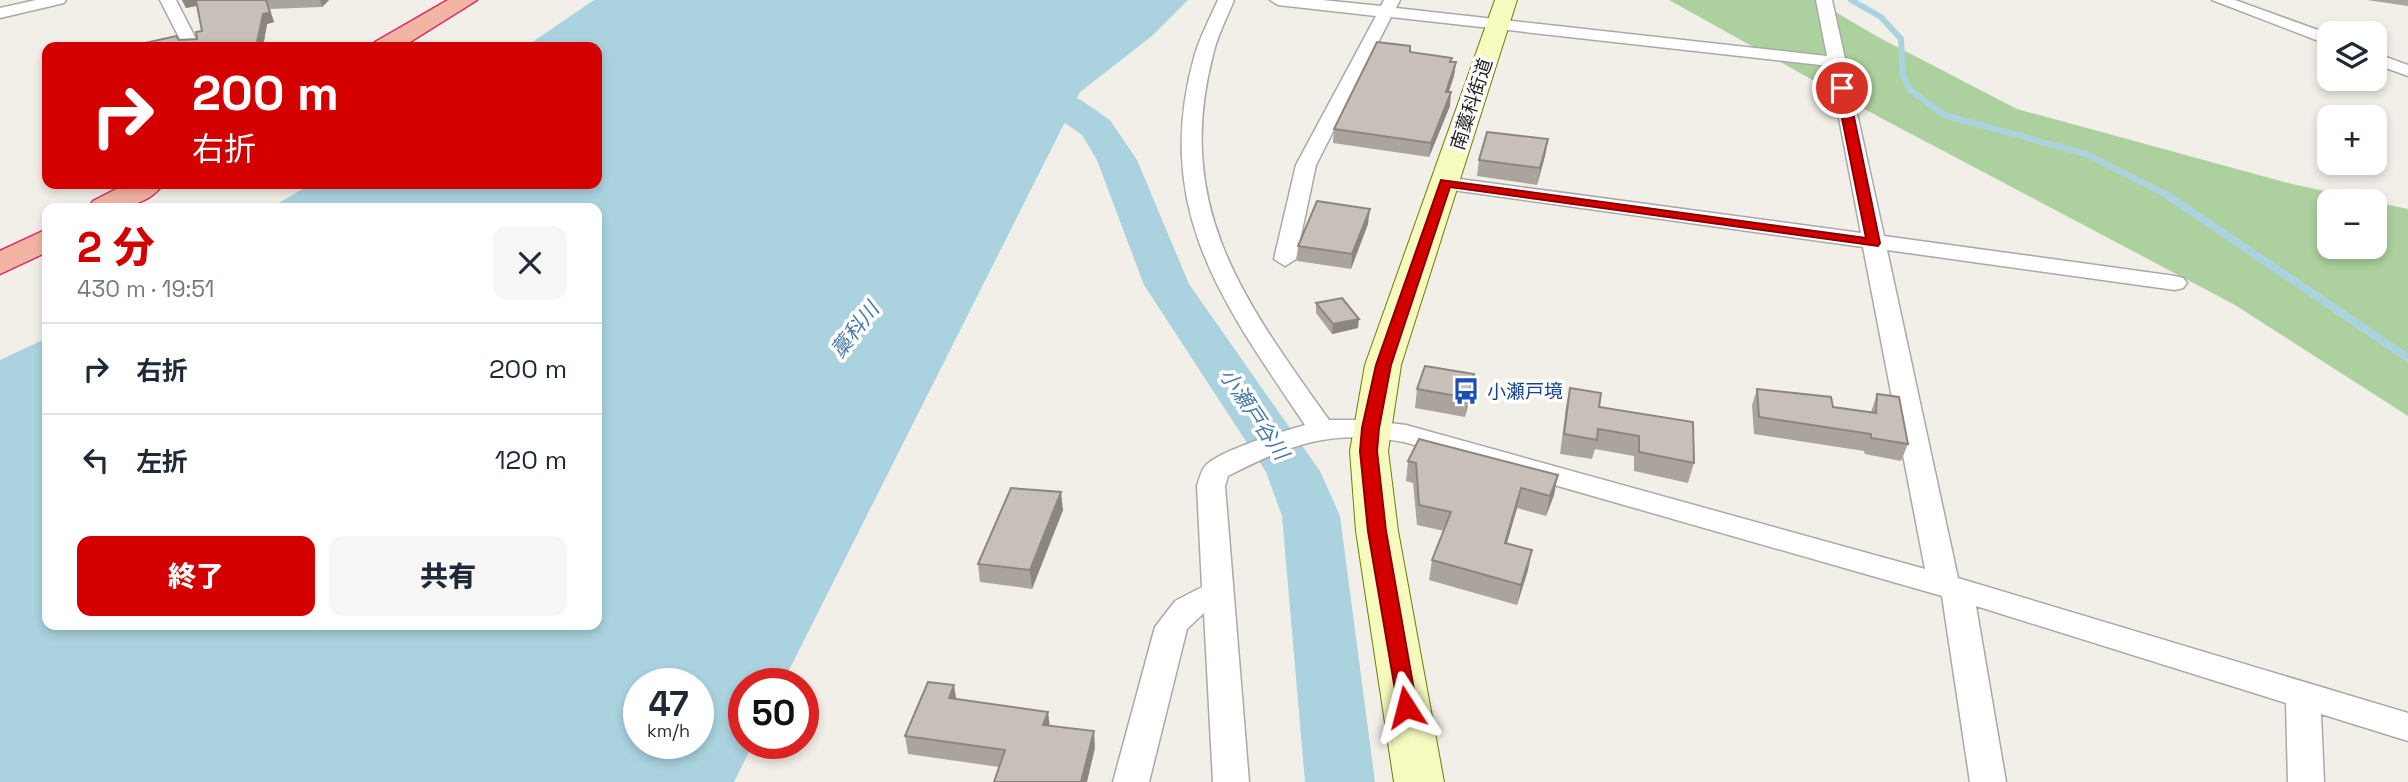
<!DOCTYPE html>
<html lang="ja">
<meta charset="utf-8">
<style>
:root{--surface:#fff;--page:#f6f6f7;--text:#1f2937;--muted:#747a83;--line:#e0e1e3;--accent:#d40000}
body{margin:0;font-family:"Space Grotesk","Noto Sans JP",sans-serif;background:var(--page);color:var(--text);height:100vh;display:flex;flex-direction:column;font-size:26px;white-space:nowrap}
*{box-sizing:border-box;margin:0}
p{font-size:23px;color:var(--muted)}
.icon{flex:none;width:38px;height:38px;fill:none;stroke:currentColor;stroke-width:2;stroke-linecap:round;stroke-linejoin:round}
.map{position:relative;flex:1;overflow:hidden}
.drawer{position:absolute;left:42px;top:203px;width:560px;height:427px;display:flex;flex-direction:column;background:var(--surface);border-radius:14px;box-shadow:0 4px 10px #0003}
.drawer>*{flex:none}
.hud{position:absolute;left:42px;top:42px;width:560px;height:147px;border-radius:14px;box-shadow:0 4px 10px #0003;background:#d40000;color:#fff;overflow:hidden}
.controls{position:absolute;left:2317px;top:21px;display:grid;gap:14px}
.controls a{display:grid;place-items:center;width:70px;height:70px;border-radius:14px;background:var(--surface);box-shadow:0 4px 10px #0003;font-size:35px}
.speed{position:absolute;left:623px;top:668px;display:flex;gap:14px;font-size:35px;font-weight:700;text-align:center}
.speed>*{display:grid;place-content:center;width:91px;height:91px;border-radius:50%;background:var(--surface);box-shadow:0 4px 10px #0003;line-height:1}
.speed small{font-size:18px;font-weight:400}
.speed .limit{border:10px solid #d22;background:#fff;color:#111}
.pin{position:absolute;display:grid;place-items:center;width:60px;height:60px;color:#fff;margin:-30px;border:4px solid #fff;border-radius:50%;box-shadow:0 2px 7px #0007}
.me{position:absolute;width:77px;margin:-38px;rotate:351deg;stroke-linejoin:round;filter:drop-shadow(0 0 5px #0008)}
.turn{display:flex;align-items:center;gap:24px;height:147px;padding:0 35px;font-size:32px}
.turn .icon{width:91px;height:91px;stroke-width:2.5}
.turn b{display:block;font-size:49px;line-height:60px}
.round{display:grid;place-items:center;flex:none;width:74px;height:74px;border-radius:14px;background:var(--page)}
.overview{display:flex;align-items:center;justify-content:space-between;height:119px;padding:0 35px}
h1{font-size:42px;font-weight:800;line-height:52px;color:var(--accent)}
.cta{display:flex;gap:14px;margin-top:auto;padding:14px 35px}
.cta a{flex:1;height:80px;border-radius:14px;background:var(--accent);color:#fff;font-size:28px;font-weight:800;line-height:80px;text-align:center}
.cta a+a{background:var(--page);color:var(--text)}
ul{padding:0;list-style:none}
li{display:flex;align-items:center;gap:21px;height:91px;padding:0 35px;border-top:2px solid var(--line)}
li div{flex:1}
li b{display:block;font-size:26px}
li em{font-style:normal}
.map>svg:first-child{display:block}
.forest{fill:#add19e}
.water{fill:#aad3df;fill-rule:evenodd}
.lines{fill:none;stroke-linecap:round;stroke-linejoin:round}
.stream-far1{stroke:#aad3df;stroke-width:6}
.stream{stroke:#aad3df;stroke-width:8}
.river{fill:#aad3df;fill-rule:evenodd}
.minor-casing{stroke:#a9a9a9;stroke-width:3}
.secondary-casing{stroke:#707d05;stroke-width:2}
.trunk-casing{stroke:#dc2a67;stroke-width:3}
.minor{fill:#fff;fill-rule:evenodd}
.secondary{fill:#f7fabf;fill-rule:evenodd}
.trunk{fill:#f2b4a3;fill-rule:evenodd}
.wall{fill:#aba49e}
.shaded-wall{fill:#8b8681}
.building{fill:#c7bfb8;stroke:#8b8681;stroke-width:2}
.route{fill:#d40000;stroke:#8a0000;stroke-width:2}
.labels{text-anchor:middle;stroke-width:7;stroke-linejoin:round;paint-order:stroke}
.street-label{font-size:19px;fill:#222;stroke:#fff}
.transit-label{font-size:19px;fill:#164399;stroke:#fff;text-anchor:start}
.water-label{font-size:21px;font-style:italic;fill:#4a7aab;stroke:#fff}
</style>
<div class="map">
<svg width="2408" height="782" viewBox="0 0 2408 782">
<rect width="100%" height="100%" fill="#f2efe9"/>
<!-- forest -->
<path class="forest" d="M1669,0H1815L1878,37L2017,109L2292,184L2371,201H2329V247H2375V202L2408,209V416L2235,305L1879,117Z"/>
<!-- water -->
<path class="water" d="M594,0H1188L1152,36L1080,92L782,684H744V744H753L734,782H0V360L47,338V625H597V208H270L311,184H597V47H525ZM639,684H698V744H639Z"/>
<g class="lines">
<!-- stream-far1 -->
<path class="stream-far1" d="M1851,0L1881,17L1901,39L1903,75L1910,90L1944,115L2086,154L2167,195"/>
<!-- stream -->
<path class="stream" d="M2164,193L2408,358"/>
<!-- river -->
<path class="river" d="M1047,89L1081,100L1110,120L1137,160L1189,284L1320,471L1340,516L1375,782H1305L1282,516L1266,472L1144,285L1097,160L1082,135L1055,116L1034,108L1029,100L1034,92Z"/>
<defs>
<path id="minor" d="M36,0H66L64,3L0,18V8Z
M160,0H176L200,47H184Z
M1218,0H1234C1227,18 1217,36 1213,55C1173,208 1245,302 1329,420H1365L1406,425L1925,569L1863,247L1445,189L1435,183L1445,177L1861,233L1829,66L1391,17L1316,165L1296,259L1285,266L1274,259L1296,165L1376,16L1278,5L1270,0H1322L1381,6L1384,0H1400L1396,8L1827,56L1816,0H1832L1884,236L2175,276L2183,278L2187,283L2183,288L2175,290L1887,250L1958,578L2408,713V741L2321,714L2324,782H2288L2286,703L1976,606L2006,782H1970L1942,596L1404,442C1332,429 1292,443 1228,476L1225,486L1249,782H1213L1204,613L1187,629L1149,782H1113L1155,627L1175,601L1202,587L1197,486C1199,480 1201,470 1206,465C1221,450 1284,431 1305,425C1223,303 1151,209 1195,54C1201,35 1210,18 1218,0Z
M2212,0H2235L2329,34V45Z
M2375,53L2408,65V76L2375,64Z"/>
<path id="secondary" d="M1495,0H1517L1401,365L1388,451L1398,531L1444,782H1394L1356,531L1350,451L1365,365Z"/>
<path id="trunk" d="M448,0H477L402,47H371L375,42Z
M126,184H163C147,208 114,209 88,208L93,201Z
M47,229V252L0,274V251Z"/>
</defs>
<!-- minor casing -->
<use href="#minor" class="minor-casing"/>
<!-- secondary casing -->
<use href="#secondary" class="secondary-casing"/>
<!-- trunk casing -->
<use href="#trunk" class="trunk-casing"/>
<!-- minor -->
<use href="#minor" class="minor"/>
<!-- secondary -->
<use href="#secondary" class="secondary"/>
<!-- trunk -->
<use href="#trunk" class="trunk"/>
</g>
<!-- wall -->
<path class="wall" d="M182,0H329L322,7L270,9L274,22L267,24L263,47H127L179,40L197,39L202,31L197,6L186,8Z
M2367,0H2408V6Z
M1410,52L1456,62L1454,76L1449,92L1450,106L1429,157L1333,143L1334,129Z
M1548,139L1545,156L1537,185L1477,176L1479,160Z
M1368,224L1351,269L1297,261L1298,246Z
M1316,303L1358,328L1332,334L1316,313Z
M1474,374L1471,393L1465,417L1415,408L1417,389Z
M1570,388L1694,463L1688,483L1634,471V456L1595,449L1592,459L1560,454L1566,407Z
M1757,389L1833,407L1871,412L1877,394L1908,444L1901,461L1865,454L1864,451L1754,434L1752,405Z
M1408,461L1554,495L1546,516L1517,508L1507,543L1528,570L1517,605L1429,580L1432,560L1444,531L1417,525L1413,483L1406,481Z
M1063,510L1032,589L980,582L978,564Z
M957,700L1048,712L1049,726L1095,748L999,767L908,754L905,736Z"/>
<!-- shaded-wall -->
<path class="shaded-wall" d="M182,0H197L200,5L186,8Z
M266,0L274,22L267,24L263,47H256Z
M320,0H329L322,7Z
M1456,62L1454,76L1444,105L1446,92Z
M1451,92L1450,106L1429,157L1431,143Z
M1548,139L1545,156L1537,185L1540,168Z
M1370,209L1368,224L1351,269L1352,254Z
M1359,319L1358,328L1332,334L1333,324Z
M1474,374L1471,393L1465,417L1468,398Z
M1558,475L1554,495L1546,516L1550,496Z
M1521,488L1517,508L1501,563L1505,543Z
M1061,492L1063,510L1032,589L1030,570Z
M1532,550L1528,570L1517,605L1521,585Z
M954,685L957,703L949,698Z
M1048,712L1050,729L1043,725Z
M1094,731L1095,748L1087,782H1081Z"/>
<!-- building -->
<path class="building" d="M196,0H266L270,13L263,14L256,47H127L176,36L179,40L197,39L196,32L202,31Z
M1377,42L1410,46V52L1452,58L1450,62H1456L1446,92H1451L1431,143L1334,129Z
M1487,132L1548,139L1540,168L1479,160Z
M1317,201L1370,209L1352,254L1298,246Z
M1342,298L1359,319L1333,324L1316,303Z
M1425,366L1474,374L1468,398L1417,389Z
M1570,388L1601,393L1599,407L1693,422L1694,463L1639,452V436L1598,429L1597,440L1564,434Z
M1757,389L1831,397L1833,407L1876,413L1877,394L1899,397L1908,444L1871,438V434L1759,417Z
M1419,439L1558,475L1550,496L1521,488L1505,543L1532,550L1521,585L1432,560L1451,512L1419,505L1416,463L1408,461Z
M1011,488L1061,492L1030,570L978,564Z
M928,682L954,685L949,698L1048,712L1043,725L1094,731L1081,782H994L1005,750L905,736Z"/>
<!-- route -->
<path class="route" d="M1842,85L1848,88L1880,243L1878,246L1450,187L1391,365L1379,428L1377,451L1386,531L1417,707L1414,713H1399L1368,531L1360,451L1362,428L1376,365L1441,180L1866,238L1836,88Z"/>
<!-- icons -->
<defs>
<symbol id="bus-bare" viewBox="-9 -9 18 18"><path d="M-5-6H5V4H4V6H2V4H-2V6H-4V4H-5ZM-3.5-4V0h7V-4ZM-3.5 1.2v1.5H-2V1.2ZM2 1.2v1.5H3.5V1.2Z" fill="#1a4fb4" stroke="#fff" stroke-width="2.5" paint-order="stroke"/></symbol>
</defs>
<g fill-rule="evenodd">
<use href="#bus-bare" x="1447" y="372" width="38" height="38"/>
</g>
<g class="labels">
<!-- street labels -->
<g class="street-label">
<text transform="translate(1471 104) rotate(-72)" y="7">南藁科街道</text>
</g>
<!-- transit labels -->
<g class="transit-label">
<text x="1487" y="398">小瀬戸境</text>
</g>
<!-- water labels -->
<g class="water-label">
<text transform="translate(855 330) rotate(-52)" y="7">藁科川</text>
<text transform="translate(1254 414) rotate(56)" y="7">小瀬戸谷川</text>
</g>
</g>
</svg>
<div class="controls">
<a><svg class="icon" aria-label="layers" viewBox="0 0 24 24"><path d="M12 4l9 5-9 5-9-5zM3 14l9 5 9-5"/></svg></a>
<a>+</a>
<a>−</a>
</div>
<div class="speed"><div>47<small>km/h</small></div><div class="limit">50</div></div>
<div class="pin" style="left:1842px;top:88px;background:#d93025"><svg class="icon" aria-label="arrive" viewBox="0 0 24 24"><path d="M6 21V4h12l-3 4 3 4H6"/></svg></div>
<svg class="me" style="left:1406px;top:707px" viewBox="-20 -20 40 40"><path d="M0-17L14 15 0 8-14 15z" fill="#d40000" stroke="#fff" stroke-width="4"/></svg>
<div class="hud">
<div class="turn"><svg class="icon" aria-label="right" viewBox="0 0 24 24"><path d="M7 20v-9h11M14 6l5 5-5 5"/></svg><div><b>200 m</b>右折</div></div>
</div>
<section class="drawer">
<div class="overview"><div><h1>2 分</h1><p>430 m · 19:51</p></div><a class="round"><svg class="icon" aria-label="close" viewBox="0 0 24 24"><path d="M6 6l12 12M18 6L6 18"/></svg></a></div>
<ul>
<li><svg class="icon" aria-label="right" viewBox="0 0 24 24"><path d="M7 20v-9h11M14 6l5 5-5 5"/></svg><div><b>右折</b></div><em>200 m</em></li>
<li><svg class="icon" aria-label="left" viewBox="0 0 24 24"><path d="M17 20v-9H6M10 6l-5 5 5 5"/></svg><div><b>左折</b></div><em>120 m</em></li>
</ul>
<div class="cta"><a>終了</a><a>共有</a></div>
</section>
</div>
